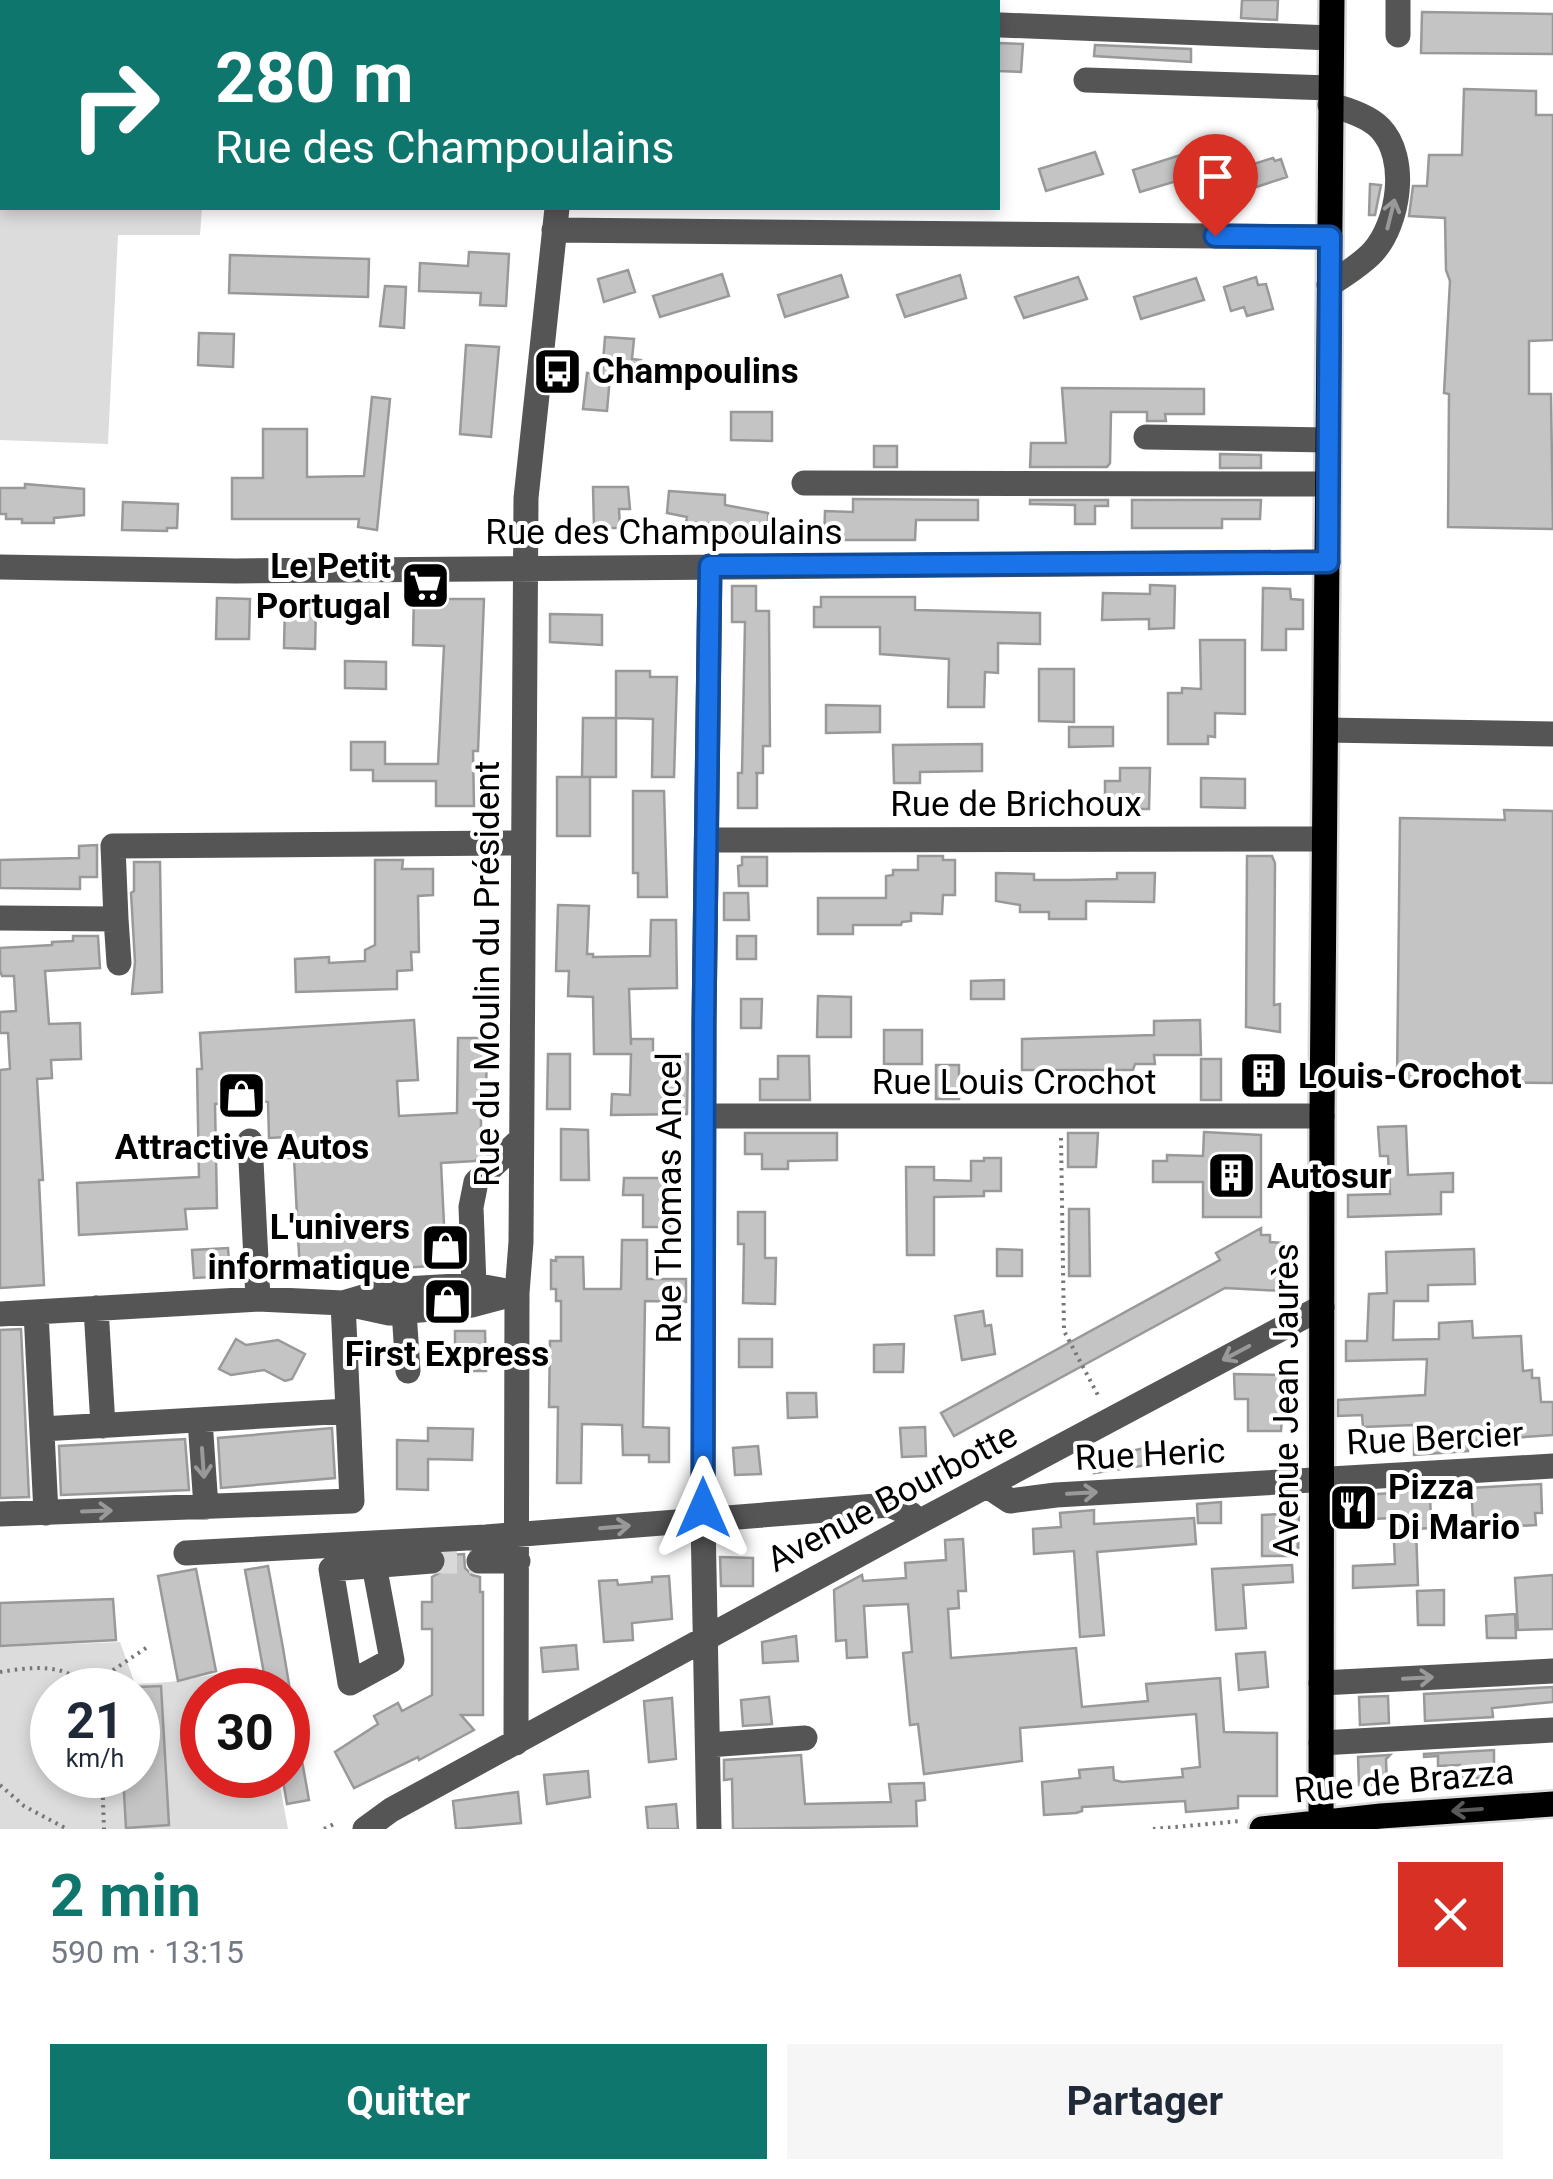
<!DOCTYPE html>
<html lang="fr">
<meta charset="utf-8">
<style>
:root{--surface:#fff;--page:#f6f6f7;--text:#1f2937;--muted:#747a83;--accent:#0f766e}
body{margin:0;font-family:Roboto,sans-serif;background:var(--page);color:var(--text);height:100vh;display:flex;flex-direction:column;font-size:38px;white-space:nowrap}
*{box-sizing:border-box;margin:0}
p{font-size:32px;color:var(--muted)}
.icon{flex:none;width:55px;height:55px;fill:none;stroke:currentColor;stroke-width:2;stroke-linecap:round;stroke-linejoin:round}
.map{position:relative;height:1829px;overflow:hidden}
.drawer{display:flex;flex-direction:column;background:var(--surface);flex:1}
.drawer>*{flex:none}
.guide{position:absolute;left:0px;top:0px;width:1000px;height:210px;box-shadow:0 5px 15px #0003;background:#0f766e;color:#fff;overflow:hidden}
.speed{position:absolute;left:30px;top:1668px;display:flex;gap:20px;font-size:50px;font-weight:700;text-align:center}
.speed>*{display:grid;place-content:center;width:130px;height:130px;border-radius:50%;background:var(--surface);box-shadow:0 5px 15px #0003;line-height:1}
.speed small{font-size:25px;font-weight:400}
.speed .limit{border:15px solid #d22;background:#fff;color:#111}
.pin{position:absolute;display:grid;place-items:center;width:85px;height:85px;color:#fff;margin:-102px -42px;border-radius:50% 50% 50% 0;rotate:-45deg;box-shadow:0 0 10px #0007}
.pin .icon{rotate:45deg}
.me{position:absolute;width:110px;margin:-55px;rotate:0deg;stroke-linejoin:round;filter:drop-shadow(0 0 8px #0008)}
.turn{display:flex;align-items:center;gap:35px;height:210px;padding:0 50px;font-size:45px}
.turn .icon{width:130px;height:130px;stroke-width:2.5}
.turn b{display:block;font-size:70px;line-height:85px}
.round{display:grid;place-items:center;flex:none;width:105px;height:105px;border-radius:0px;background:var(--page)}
.overview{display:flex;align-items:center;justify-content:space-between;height:170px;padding:0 50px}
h1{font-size:60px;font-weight:700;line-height:75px;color:var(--accent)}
.cta{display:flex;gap:20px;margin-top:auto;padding:20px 50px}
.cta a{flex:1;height:115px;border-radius:0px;background:var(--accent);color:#fff;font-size:40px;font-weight:700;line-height:115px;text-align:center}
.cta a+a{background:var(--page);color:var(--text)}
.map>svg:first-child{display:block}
.green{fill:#dcdcdc;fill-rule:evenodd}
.building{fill:#c4c4c4;stroke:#999;stroke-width:2.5}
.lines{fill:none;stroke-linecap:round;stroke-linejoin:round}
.minor-tunnel{stroke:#d9d9d9;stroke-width:25;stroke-dasharray:25 12;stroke-linecap:butt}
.major-casing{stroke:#dbdbdb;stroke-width:30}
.path{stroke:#777;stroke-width:4;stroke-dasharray:2.5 5;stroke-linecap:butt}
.minor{stroke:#555;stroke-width:25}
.major{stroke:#000;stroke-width:25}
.oneway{stroke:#999}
.oneway2{stroke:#595959}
.route-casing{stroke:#114b97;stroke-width:25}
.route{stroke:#1a73e8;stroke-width:18}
.labels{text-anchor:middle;stroke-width:8;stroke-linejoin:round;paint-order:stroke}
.poi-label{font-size:35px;font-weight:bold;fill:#000;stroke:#fff;text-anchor:start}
.street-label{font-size:35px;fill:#000;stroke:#fff}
</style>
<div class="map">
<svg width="1553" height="1829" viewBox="0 0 1553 1829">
<rect width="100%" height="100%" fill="#fff"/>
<!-- green -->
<path class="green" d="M0,0H215L2,2V208H202L200,235H118L108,444L0,440Z
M120,1642L135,1684L170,1682L258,1667L262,1690H202V1775H278L288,1829H0V1647ZM52,1690H138V1775H52Z"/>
<!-- building -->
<path class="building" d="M1242,0H1278L1277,20L1241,18Z
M1422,12L1553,14V54L1421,53Z
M998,43L1023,44L1021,72L998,71Z
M1095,45L1191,49V62L1094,56Z
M1464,89L1536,91V115H1553V340L1529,341V394H1551L1553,529L1448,527L1449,394L1444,393L1450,281L1446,270L1445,218L1409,216L1413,186H1427L1429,155H1462Z
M1095,152L1103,174L1046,191L1039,169Z
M1190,152L1197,175L1140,192L1133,170Z
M1273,158L1275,161L1281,159L1287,177L1235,194L1229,176L1235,174L1234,170Z
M1370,184L1381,185L1375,215H1369Z
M469,252L509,254L506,306L480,305L481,293L419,291L420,263L468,266Z
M230,255L369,259L368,297L229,293Z
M628,270L635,292L604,302L598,279Z
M722,274L729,296L660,317L653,296Z
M841,275L848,297L785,317L778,295Z
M960,275L966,298L905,317L897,295Z
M1078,277L1087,299L1024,318L1015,297Z
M1256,277L1258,285L1266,284L1273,309L1247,316L1244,307L1231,311L1224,287Z
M1196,278L1204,300L1141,319L1134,297Z
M385,286L406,287L404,328L380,326Z
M199,333L234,334L233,367L198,365Z
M605,337L634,339L632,359L641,360L640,379L610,376L607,411L583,409L587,373L602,375Z
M466,345L499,347L491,437L460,434Z
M1062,388L1204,389V414H1165L1166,421H1147V412H1111L1110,463L1107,467H1030L1031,443H1066Z
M372,397L390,399L377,530L358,527L359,519H232V478H263V429H307V477L364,476Z
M731,412H772V441L731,440Z
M874,446H897V467H874Z
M1220,454L1261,455V468H1220Z
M25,484L84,489V515L54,518V523H22V519H6V514H0V488H25Z
M593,487H628L630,509H619L620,528H594Z
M669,491L725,495V505L768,513L769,540H714L715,524L686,522L687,517L667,513Z
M853,499L978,500V520H916L915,540H824L825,511L853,512Z
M1030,500H1108V506H1095V524H1075V505L1030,504Z
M1132,500H1261L1260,519H1222V528H1132Z
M123,502L178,504L177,528H167V531L122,530Z
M1150,585L1175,586L1174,628L1149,629V619L1102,620L1103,593L1150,594Z
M732,586H756V611H769L770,746H763V773H755H757V808H738V773H742L745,622H732Z
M1263,588L1290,589L1291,599L1303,600V629H1286V650H1262Z
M414,589H433V599H484L478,751H473L474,806H436V781H373V770H351V742H385V764H438L444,646L413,645Z
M821,597H915V610L1040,613V644L998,643V673L985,672L984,707H948L949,659L880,654V627H814V607H821Z
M217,598L250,599L249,639H216Z
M285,603L316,604L315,649L284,648Z
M550,614L602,615V645L550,642Z
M1200,640H1245V714L1215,713V737L1208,736V744H1168V693H1182V688L1201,689Z
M345,661L386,662V689L345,688Z
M1039,669H1074V722L1039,721Z
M616,671H650V677H677L674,777H652L653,719L616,718V777H582L583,718H616Z
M826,705L880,706V732L826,733Z
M1069,727H1113V746L1069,747Z
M982,744V771L920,772V783H894L893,745Z
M1120,768H1150L1149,809H1120V805H1105V781H1120Z
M557,777H590V836H557Z
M1201,778L1245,779V808L1201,807Z
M633,791H664L667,897H638V873H633Z
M1504,810L1553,811V1083L1397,1081L1400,818L1505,820Z
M97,845V877H80V889L0,888V860L79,858V846Z
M918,856H943V860H955V895H943L942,914L911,913V921L902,922L901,925H853V934H818V898H886V876L893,875V870H918Z
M1247,856H1272L1275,863L1274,1005L1280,1004V1032L1246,1027Z
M742,857H767V886H739L738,866L742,865Z
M375,860H403L402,869H433V895L418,896L419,952H411L412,970L397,971V989L296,992L295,959L329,957V963L365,961V950L375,945Z
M134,862H160L162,992L132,994L135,962L131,893L134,891Z
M996,873L1034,874V880H1070L1117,879V873H1155L1154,902L1086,901V919H1049V912H1020V905L996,901Z
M724,893H748L749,920H724Z
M558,905L589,906L587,954H593V957L650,956L651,920H676L677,988L629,989L631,1045V1039H653V1054H688L687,1114L611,1115L612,1094L630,1095L631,1054H594L593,997L568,996L569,971H556Z
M73,936H98L100,968L45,971L49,1024L80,1023L81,1059L51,1060L52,1078L37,1079L43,1180H39L44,1285L0,1288V1070L10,1069L8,1033H0V1012L16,1011L14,976H2L0,971V948L52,945V942L73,941Z
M737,936H756V959H737Z
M1004,980V999H971V981Z
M818,996L851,997V1037H817Z
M741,999H762L761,1028H741Z
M414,1020L418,1080L397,1081L399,1116L457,1113L458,1038H487L486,1098H481V1155L475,1161L441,1163L446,1265L401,1268L404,1273H396V1268L300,1273L294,1158H288L287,1137L269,1138L268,1102L262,1101L215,1104L217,1208L185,1209L187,1229L79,1235L77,1183L199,1177L197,1069H202L200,1033Z
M1200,1020L1201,1055H1154L1155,1064H1135L1133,1070H1022V1039L1154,1035V1021Z
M884,1030H922V1064H884Z
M548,1054H570V1109H547Z
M778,1056H809L810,1100H760V1079H778Z
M1201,1059H1221V1100H1201Z
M936,1065H959V1099H936Z
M1406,1126L1408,1175L1453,1173V1192H1441V1214L1348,1217V1195L1390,1194L1388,1156H1380L1378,1127Z
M561,1129L588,1130L589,1180H561Z
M1204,1132L1261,1135V1217H1203V1182H1153V1161H1167V1155L1203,1156Z
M745,1133H837V1160L788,1161V1169H762V1154H745Z
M1068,1133H1098L1096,1167H1068Z
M984,1158H1001V1191H984V1196L934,1197V1255H907L906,1167H934V1180L971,1181V1161H984Z
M624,1178H670V1227H643V1195H623Z
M1069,1209H1089L1090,1276H1069Z
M738,1212H765V1258H776L775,1304L743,1303L744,1244H738Z
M1261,1228V1235H1270V1242L1282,1243L1281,1259H1288V1286L1282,1291L1225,1288L954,1436L941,1413L1220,1260L1216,1253Z
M622,1240H647V1279H686V1302L645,1301L643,1427L669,1428V1462H649V1455H623L622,1425L582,1424L581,1483H557L558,1407H549L550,1341H561V1301H556V1289H551V1260L556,1261V1257H583L584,1289H621Z
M228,1248L230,1276L194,1278L192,1250Z
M997,1249L1022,1250V1276H997Z
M1474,1249L1475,1284L1428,1285V1301H1394L1393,1340L1439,1339V1323L1472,1321L1473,1338L1521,1336L1523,1371L1532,1370V1378H1539L1541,1402H1553V1435L1468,1441V1451L1414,1455V1425L1363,1427L1362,1415L1338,1416V1400L1425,1395L1427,1359L1346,1361V1341H1367L1369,1294L1387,1293L1386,1252Z
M983,1311L985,1326L991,1325L995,1354L962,1360L955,1316Z
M21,1329L29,1497L0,1498V1330Z
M455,1331H485L486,1371H464L463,1361H455Z
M236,1339L246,1345L278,1340L305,1354L292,1379L285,1381L264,1370L231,1375L219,1369Z
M739,1339H772V1367H739Z
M904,1344L903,1372H874V1345Z
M1234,1374L1285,1375L1281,1431H1248V1399H1235Z
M787,1393H816L817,1417L788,1418Z
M925,1427L926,1456L902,1457L900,1428Z
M332,1428L335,1478L221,1488L218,1438Z
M428,1428L473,1429L472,1460L428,1459V1490L397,1489V1440L428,1441Z
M185,1439L189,1490L61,1495L59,1446Z
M758,1446L761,1474L735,1475L733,1448Z
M1145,1448L1148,1465L1094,1473L1092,1459Z
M1541,1484L1542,1513H1535L1536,1525L1479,1528V1519H1473L1471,1488Z
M1430,1490L1431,1528L1416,1529L1418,1585L1353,1588V1566L1395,1564L1393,1518L1353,1520L1352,1496Z
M1221,1502V1523H1198L1197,1504Z
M1094,1510V1524L1194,1518L1196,1544L1097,1552L1104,1635L1080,1637L1074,1551L1034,1554L1033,1529L1061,1527L1060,1513Z
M1299,1513L1298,1556H1262V1515Z
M963,1539L966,1591H958L959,1608L948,1609L951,1658L1076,1648L1082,1707L1148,1701L1146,1684L1220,1678L1224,1732L1277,1733V1796H1238V1808L1186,1812L1185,1801L1082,1807V1811L1076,1813L1044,1815L1042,1782L1080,1778L1079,1770L1113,1767L1114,1780L1122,1782L1183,1777L1182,1769L1200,1767L1196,1714L1020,1728L1022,1761L924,1774L918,1724L910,1725L903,1653L912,1652L908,1604L864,1606L867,1657L847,1658L846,1640L836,1641L834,1590L862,1575L863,1581L906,1578L905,1563L946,1560L945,1540Z
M464,1554L465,1568L472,1575L480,1577V1592H483V1715H461L474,1730L419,1760L418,1757L354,1788L335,1752L378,1724L374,1716L398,1703L402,1711L432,1695V1629H422V1602H432V1577L446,1569L447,1555Z
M720,1557L753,1558V1586H721Z
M1292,1565L1293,1582L1243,1585L1246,1628L1216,1630L1212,1569Z
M268,1566L283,1648L290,1690H267L245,1570Z
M196,1569L216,1671L178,1681L158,1576Z
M1553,1575V1629L1518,1630L1515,1578Z
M669,1576L672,1619L632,1623L633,1640L604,1642L599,1581L617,1580L618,1585L652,1582V1577Z
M1444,1590V1625H1418L1417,1591Z
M113,1599L116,1640L0,1646V1603Z
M1515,1614L1516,1638H1487L1486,1616Z
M796,1636L798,1661L763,1663L762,1642Z
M576,1645L578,1669L543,1672L541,1648Z
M1265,1652L1268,1687L1239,1690L1236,1654Z
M161,1686L169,1825L126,1828L123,1775H138V1687Z
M1553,1687V1702L1492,1708L1493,1717L1425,1721L1424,1694Z
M1388,1696L1389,1723L1360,1725L1359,1697Z
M769,1697L772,1724L743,1726L741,1700Z
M672,1698L676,1759L649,1762L644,1701Z
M297,1733L309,1800L287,1804L282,1775H288V1734Z
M1494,1750V1778H1460V1765L1438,1766V1756L1424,1757V1754Z
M801,1755L805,1804L891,1802L889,1784L924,1783L925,1800L916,1801L917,1826L733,1829L732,1779L724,1780V1760Z
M1390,1755L1386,1759L1387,1784L1359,1785L1358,1757Z
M588,1771L590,1797L547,1804L544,1775Z
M518,1792L521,1823L456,1829L453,1801Z
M676,1804L678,1829H648L646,1807Z"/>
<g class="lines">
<!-- minor-tunnel -->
<path class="minor-tunnel" d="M432,1561H479"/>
<defs>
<path id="major" d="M1262,1829L1381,1816L1553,1804
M1321,1829L1322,1116L1332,0"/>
</defs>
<!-- major casing -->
<use href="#major" class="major-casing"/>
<!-- path -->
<path class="path" d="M1061,1138L1064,1331L1100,1399
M314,1276L349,1275
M0,1672C31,1667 69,1662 89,1690
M88,1687L149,1646
M102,1775L104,1829
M0,1785L24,1806L67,1829
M324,1829L336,1823
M1153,1829L1241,1821"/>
<!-- minor -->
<path class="minor" d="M563,0V2
M432,2V0
M1001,25L1331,38
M1398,35V0
M1086,80L1330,88
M554,230L1329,237
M1329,285C1344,275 1361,265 1373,252C1399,223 1409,158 1380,128C1368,116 1346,109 1330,105
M1146,437L1328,440
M804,483L1328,484
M0,567L236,571L1328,562
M1326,730L1553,734
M709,840L1324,839
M0,918L116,919L113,846L522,843
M116,919L119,963
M705,1116H1322
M250,1141L258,1299
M474,1285L517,1293L472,1305L389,1313L343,1303L387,1290Z
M474,1285L471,1207L476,1182L521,1139
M96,1308L103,1426
M404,1311L408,1371
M36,1312L46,1513
M0,1314L258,1299L343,1303L348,1411L42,1429
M200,1420L206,1507
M989,1487L1010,1501L1056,1495L1553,1466
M0,1514L352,1501L348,1411
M186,1553L486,1537L889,1505L911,1514L917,1523
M479,1561H518
M374,1565L392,1660L350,1683L331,1569L432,1561
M1321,1683L1553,1671
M516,1743L517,1293L521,1242L526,498L557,208
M1321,1743L1553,1730
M708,1745L805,1738
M365,1829L391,1810L917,1523L1322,1307
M709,1829L703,1519L704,1021L710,566"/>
<!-- major -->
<use href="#major" class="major"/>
</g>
<!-- one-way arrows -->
<defs><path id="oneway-shaft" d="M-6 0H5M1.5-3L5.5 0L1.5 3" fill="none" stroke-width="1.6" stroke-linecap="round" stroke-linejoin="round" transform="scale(2.5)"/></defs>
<g class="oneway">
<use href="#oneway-shaft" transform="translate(1391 214) rotate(-76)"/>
<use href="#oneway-shaft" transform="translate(1236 1353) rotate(152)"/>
<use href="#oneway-shaft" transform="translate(203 1463) rotate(86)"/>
<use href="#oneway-shaft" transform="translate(1082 1493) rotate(-3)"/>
<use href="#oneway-shaft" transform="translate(97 1511) rotate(-2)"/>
<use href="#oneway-shaft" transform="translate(615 1527) rotate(-5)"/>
<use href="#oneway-shaft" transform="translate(1418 1678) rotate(-3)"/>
</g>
<use class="oneway2" href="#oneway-shaft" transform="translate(1467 1810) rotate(176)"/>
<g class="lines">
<defs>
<path id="route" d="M703,1508L704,1022L710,566L1328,562L1330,237L1215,236"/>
</defs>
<!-- route casing -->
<use href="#route" class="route-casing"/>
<!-- route -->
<use href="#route" class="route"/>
</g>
<!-- icons -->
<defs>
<symbol id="bus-square" viewBox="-11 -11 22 22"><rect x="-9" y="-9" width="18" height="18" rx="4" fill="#000" stroke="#fff"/><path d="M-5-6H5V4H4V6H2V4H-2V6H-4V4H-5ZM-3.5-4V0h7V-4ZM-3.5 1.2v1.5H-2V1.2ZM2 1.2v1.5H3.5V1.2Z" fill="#fff"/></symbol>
<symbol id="supermarket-square" viewBox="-11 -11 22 22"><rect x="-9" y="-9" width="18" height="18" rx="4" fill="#000" stroke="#fff"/><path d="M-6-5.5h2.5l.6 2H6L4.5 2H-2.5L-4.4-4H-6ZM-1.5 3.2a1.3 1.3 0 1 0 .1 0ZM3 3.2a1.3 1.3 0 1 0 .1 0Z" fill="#fff"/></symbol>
<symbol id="building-square" viewBox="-11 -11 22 22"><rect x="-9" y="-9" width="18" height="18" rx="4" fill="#000" stroke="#fff"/><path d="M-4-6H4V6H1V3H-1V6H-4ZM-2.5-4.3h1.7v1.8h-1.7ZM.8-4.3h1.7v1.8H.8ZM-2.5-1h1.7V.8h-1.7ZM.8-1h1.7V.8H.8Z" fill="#fff"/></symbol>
<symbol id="shop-square" viewBox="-11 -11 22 22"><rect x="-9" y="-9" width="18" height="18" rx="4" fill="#000" stroke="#fff"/><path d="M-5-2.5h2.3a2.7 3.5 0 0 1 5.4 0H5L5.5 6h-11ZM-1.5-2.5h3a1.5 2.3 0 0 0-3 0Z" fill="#fff"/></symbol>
<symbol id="restaurant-square" viewBox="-11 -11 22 22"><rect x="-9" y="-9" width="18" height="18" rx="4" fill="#000" stroke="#fff"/><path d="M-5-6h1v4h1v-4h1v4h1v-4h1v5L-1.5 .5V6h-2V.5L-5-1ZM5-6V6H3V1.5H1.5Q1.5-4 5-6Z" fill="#fff"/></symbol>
</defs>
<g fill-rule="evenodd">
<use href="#bus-square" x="530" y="344" width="55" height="55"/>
<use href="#supermarket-square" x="398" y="558" width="55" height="55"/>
<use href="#building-square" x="1236" y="1048" width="55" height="55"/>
<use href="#shop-square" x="214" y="1068" width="55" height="55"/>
<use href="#building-square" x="1204" y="1148" width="55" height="55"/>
<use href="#shop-square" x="418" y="1220" width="55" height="55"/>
<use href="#shop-square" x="420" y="1274" width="55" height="55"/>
<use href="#restaurant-square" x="1326" y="1480" width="55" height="55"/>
</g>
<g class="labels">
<!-- poi labels -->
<g class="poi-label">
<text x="592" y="383">Champoulins</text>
<text x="391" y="578" text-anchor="end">Le Petit<tspan x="391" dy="40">Portugal</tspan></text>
<text x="1298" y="1088">Louis-Crochot</text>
<text x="242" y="1159" text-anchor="middle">Attractive Autos</text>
<text x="1267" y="1188">Autosur</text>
<text x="410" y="1239" text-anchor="end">L'univers<tspan x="410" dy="40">informatique</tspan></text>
<text x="447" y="1366" text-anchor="middle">First Express</text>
<text x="1388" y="1499">Pizza<tspan x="1388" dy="40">Di Mario</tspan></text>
</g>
<!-- street labels -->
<g class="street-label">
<text x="664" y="544">Rue des Champoulains</text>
<text x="1016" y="816">Rue de Brichoux</text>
<text transform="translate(487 974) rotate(-90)" y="12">Rue du Moulin du Président</text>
<text x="1014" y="1094">Rue Louis Crochot</text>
<text transform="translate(669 1198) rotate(-90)" y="12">Rue Thomas Ancel</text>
<text transform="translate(1286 1400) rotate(-90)" y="12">Avenue Jean Jaurès</text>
<text transform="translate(1435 1438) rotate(-3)" y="12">Rue Bercier</text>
<text transform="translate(1150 1454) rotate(-3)" y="12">Rue Heric</text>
<text transform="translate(892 1497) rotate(-28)" y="12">Avenue Bourbotte</text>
<text transform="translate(1404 1781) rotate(-5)" y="12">Rue de Brazza</text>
</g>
</g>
</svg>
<div class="speed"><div>21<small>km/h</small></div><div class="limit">30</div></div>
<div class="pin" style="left:1215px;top:236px;background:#d93025"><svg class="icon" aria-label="arrive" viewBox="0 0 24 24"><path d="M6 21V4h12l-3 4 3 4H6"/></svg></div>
<svg class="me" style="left:703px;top:1508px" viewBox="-20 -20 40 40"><path d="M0-17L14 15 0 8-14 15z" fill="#1a73e8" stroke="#fff" stroke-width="4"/></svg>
<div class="guide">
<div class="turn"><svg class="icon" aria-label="right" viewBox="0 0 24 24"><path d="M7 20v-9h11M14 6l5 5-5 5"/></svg><div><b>280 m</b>Rue des Champoulains</div></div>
</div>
</div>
<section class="drawer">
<div class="overview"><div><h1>2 min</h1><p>590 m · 13:15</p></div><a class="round" style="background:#d93025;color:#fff"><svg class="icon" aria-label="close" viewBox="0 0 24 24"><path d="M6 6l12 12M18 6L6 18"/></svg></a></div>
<div class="cta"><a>Quitter</a><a>Partager</a></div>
</section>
